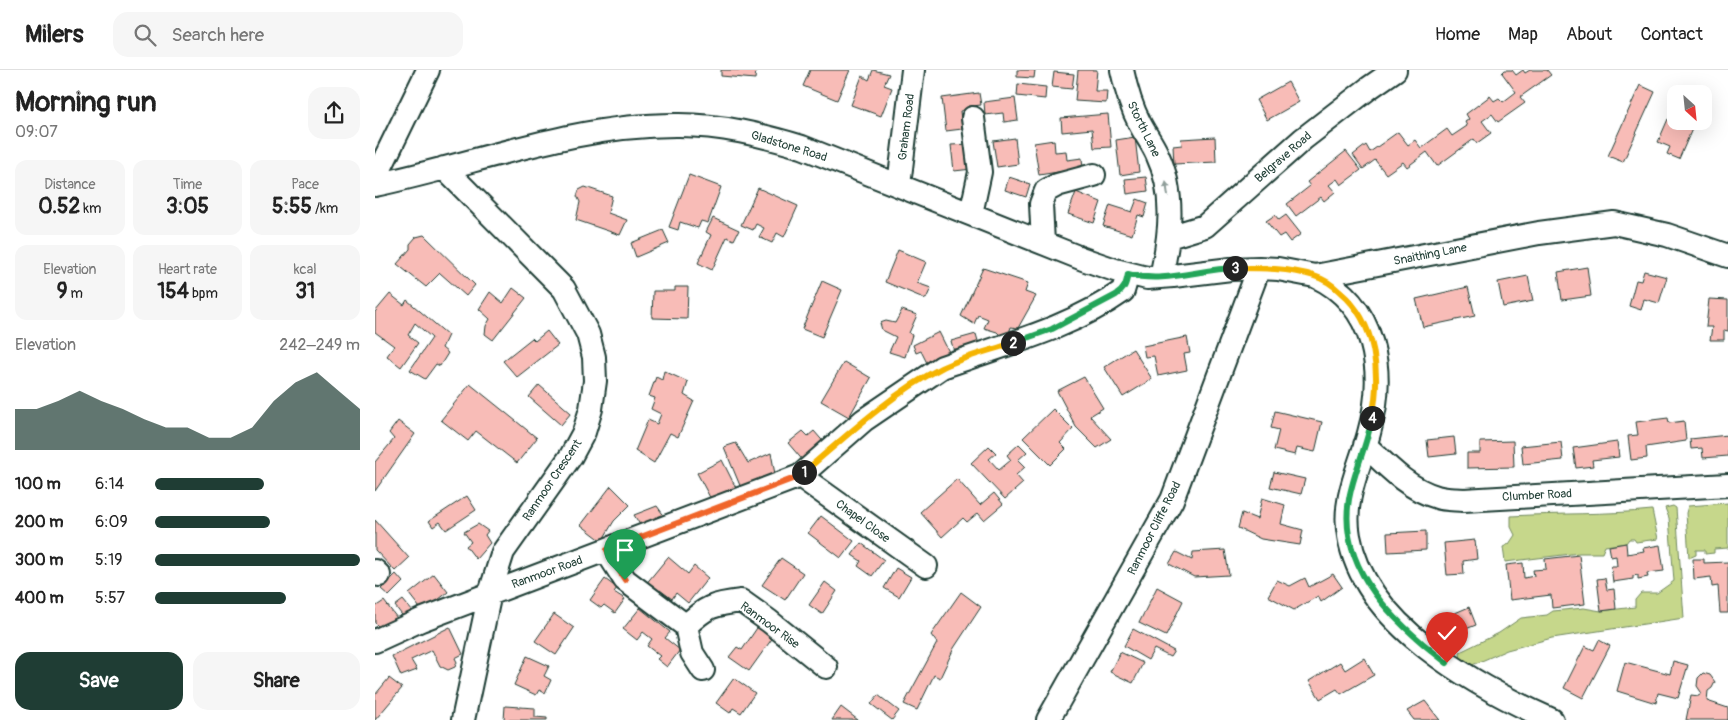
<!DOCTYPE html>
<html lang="en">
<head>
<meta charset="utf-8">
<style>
	:root { --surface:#fff; --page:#f6f6f6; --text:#222; --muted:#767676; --line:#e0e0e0; --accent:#1f3d34 }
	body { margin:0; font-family:Pangolin,sans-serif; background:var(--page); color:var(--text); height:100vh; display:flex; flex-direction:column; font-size:19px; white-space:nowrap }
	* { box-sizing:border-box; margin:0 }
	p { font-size:16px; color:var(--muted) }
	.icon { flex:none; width:28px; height:28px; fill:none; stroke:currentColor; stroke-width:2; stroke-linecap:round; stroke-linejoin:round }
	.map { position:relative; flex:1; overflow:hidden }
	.panel { display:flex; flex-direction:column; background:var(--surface); width:375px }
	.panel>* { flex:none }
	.needle { width:32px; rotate:153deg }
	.fabs { position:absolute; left:1292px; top:15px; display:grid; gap:10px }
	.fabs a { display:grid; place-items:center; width:45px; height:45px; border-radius:10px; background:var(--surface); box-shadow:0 5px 20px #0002; font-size:25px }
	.pin { position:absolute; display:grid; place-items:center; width:42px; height:42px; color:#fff; margin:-51px -21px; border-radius:50% 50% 50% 0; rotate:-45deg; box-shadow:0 0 5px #0007 }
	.pin .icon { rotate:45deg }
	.km { position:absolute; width:25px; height:25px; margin:-12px; border-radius:50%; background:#222; color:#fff; font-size:14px; line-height:25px; text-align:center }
	.round { display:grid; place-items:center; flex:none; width:52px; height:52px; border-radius:15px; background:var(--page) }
	.overview { display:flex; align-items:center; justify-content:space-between; height:85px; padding:0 15px }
	h1 { font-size:28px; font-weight:800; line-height:38px }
	.stats { display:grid; grid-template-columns:repeat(3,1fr); gap:8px; height:85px; padding:5px 15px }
	.stats div { display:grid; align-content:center; border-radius:12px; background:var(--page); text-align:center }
	.stats b { font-size:21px; font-weight:800 }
	.stats small { font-size:14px; font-weight:400 }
	.stats p { font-size:14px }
	.chart { height:140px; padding:10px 15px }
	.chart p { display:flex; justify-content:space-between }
	.chart svg { width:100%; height:90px; margin-top:5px; fill:var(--accent); opacity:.7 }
	.cta { display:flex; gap:10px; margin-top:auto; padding:10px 15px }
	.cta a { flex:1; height:58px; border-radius:15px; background:var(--accent); color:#fff; font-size:20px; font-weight:800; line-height:58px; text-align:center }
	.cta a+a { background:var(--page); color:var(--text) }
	ul { padding:0 15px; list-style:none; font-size:16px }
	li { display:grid; grid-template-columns:80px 60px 1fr; align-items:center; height:38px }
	li i { height:12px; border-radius:6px; background:var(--accent) }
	header { display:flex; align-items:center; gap:30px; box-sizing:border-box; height:70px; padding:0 25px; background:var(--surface); border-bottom:1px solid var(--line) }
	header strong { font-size:24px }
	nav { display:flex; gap:28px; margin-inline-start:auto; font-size:18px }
	.search { width:350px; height:45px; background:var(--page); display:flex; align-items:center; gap:12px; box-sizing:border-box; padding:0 18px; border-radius:15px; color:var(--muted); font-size:19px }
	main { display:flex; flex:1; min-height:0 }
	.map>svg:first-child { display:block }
</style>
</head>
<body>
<header>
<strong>Milers</strong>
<div class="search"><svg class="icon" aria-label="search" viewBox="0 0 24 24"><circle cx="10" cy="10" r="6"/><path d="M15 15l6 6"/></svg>Search here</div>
<nav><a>Home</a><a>Map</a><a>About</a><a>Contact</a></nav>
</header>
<main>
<section class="panel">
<div class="overview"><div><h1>Morning run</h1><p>09:07</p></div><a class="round"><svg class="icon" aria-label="share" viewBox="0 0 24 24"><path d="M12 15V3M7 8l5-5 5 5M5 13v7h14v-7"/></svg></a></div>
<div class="stats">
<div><p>Distance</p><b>0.52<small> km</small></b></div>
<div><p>Time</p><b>3:05</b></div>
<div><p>Pace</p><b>5:55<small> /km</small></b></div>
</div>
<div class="stats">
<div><p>Elevation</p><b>9<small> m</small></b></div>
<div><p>Heart rate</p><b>154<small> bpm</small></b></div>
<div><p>kcal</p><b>31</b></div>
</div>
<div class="chart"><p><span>Elevation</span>242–249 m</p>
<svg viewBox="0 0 160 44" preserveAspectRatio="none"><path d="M0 44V24L10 24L20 20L30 15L40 20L50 24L60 29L70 33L80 33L90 38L100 38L110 33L120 20L130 11L140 6L150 15L160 24V44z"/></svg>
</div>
<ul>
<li><b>100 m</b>6:14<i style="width:53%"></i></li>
<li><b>200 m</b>6:09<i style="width:56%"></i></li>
<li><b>300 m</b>5:19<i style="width:100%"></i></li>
<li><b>400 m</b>5:57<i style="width:64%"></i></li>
</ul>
<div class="cta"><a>Save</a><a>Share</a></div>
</section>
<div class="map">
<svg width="1353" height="650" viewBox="0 0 1353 650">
	<rect width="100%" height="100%" fill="#fff"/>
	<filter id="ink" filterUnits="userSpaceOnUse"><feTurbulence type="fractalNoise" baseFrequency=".02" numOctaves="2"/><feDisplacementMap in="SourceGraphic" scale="10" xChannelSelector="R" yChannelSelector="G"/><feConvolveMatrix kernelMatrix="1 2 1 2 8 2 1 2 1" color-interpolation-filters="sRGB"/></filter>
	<g filter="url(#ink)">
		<path fill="#c6d78b" stroke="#728a60" d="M1353,433V478L1339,479V483L1330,484V480H1321V485L1314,488L1311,443L1313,436Z
			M1298,436L1301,438L1309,548L1177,568L1132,580L1095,596L1086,592L1085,582L1124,563L1146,548L1172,545L1178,541L1209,538L1226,541L1260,537V530L1266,523H1282L1299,511L1294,448L1290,438Z
			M1277,440L1283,469L1261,472L1259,469H1254L1251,473L1230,476L1227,483H1204L1130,492L1128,477L1134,474L1140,465L1136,457V446C1184,443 1230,445 1277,440Z"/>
		<path fill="#f8bcb7" stroke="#1f3d34" d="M346,0H381L380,9L346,6Z
			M435,0H475L462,30L428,16Z
			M498,0L514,4L509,15L517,18L506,46L476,35L487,6L494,10Z
			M642,0H660L659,8L642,7Z
			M703,0H722L720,21H732L731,33L700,31Z
			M1130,0H1137L1141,5L1148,0L1150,3L1155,0H1172L1176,5L1145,27L1150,33L1123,52L1117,44L1107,51L1116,63L1102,73L1099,69L1062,96L1052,82L1032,97L1028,92L1011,104L1000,90L988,99L978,85L991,75L995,82L1023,62L1033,75L1040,70L1046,78L1072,59L1077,66L1092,56L1090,52L1094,49L1091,44L1115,26L1119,31L1124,28L1128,32L1141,22L1127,3Z
			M679,2L699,4L697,19L677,17Z
			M913,12L924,32L892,50L881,30Z
			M643,14L671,17L670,29L642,26Z
			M1265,15L1280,22L1248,92L1233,86Z
			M604,23L606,35L597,36V39L585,41L587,59L571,61L567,28Z
			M640,28L643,50L629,52L628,43L610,45L609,32Z
			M733,44L736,77L719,78L717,59L687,62L686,48Z
			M1293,49L1317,59L1304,89L1292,84L1295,77L1283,72Z
			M760,67L764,102L745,105L741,70Z
			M840,67L841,92L799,94L798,76L807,75L806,69Z
			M640,68L643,94L622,97L618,71Z
			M679,70L680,82L691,81L692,90L707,88L708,98L664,105L659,73Z
			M595,74L597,99L579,101L576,75Z
			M971,81L986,100L966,115L962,109L954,115L960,122L949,131L946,127L921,146L912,134L935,116L932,112Z
			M314,105L346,117L333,153L326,151L323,158L305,152L303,160L294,157Z
			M634,107L655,114L651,127L630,120Z
			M771,107L773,121L752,124L750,109Z
			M210,117L237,126L233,143L252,150L245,165L201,150L205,132L202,126L204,120Z
			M383,118L423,136L409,167L402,163L397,173L384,167L389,158L381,154L378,160L366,155Z
			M701,122L726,132L719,153L693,144Z
			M762,129L773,133L769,147L763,145L757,165L728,156L735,135L757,142Z
			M900,145L904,150L911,145L926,164L915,172L909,164L904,167L891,151Z
			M338,148L364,160L359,170L352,167L337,200L323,193L336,165L331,162Z
			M288,160L294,173L261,187L256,173Z
			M49,165L100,215L91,226L65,203L51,217L22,194L35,179V174L41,167Z
			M523,180L551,192L542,213L556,218L551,229L510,212Z
			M1212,197L1216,226L1187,230L1183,202Z
			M608,198L653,213L650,222L661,226L643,258L636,257L634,263L626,266L622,262L609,258L613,249L603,245L599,254L586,246Z
			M1269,201L1292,207L1284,233L1269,229L1266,240L1254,236L1261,210L1266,211Z
			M1153,206L1158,231L1128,237L1123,212Z
			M447,211L467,220L447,267L427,259Z
			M300,217H313L312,249L277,248L278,221H300Z
			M1093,217L1100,246L1048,257L1041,229Z
			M138,218L151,228L118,270L110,264L111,256L115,249L104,239L115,222L128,233Z
			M15,224L29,235L32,230L73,265L67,278L73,283L65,296L61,294L50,309L35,300L57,268L40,253L33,265L43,273L26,297L12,286L19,276L0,262V242Z
			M1334,229L1353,230V261L1349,260V270H1335L1337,257H1331Z
			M527,240L542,245L534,263L537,265L530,287L514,282L521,267L507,260L505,253L511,251L520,253Z
			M172,261L183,275L142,307L128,291L157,268L160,271Z
			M564,262L574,282L552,293L546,281L541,283L538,275Z
			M601,264L605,278L580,285L576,271Z
			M812,267L815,283L809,284L812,300L783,306L779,286L770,287L768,276Z
			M758,279L777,309L748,327L729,297Z
			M469,292L496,308L474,347L446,331Z
			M289,301L313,312L309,325L319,331L303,367L295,363L279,393L260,381L273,350L282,354L286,344L276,339L280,328L274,326L281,307L287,310Z
			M709,307L728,338L715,346L736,369L722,378L701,357L682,321Z
			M95,314L162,368L142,393L101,361L93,371L66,350Z
			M164,315L196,343L186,355L154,327Z
			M678,339L698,359L685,373L691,379L675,395L648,368Z
			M900,341L947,352L940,382L922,378L920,385L899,380L904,360L896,358Z
			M1293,348L1294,353L1309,351L1311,371L1271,377L1272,388L1256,390L1253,366L1263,365L1261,352Z
			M23,351L40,364L0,421V392L19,369L14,363Z
			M428,361L433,366L439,361L452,376L430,393L413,373Z
			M1353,365V386L1328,388L1327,378L1316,379L1315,369Z
			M1079,367L1081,384L1054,387L1052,370Z
			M1138,371L1139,397L1092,398V383H1105V372Z
			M1186,372L1188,390L1148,394L1146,376Z
			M1242,372L1244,387L1217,390L1218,396L1201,398L1198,378Z
			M361,373L373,393L396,383L400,404L366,418L349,377Z
			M644,374L652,382L643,390L650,397L641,405L648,413L630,429L596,393L614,376L621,383L614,389L624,400L636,390L632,385Z
			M347,390L363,422L339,435L322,403Z
			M899,402L930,409L926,424L895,417Z
			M582,409L605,435L619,423L628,434L609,450L603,443L592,452L588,448L567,467L545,442Z
			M236,416L255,435L239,451L227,471L206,455Z
			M92,426L101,440L71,460L65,452L58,457L54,451Z
			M887,428L910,435L906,454L928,460L925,475L886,469L863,458L867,443L882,449Z
			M282,436L290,447L267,458L259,445Z
			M446,446L479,471L466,488L433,463Z
			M0,450L34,488L20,501L0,480Z
			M103,454L113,461L110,465L115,473L101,489L91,476L96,472L89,462Z
			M1051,461V480L1013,482L1012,463Z
			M1100,470L1102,489L1088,491L1089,504L1072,505L1069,473Z
			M486,473L509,490L497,506L483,496L486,491L477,485Z
			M1251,473L1252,484L1269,481L1268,478L1285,475L1289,501L1272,503L1273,507L1263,509V505L1258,506V509L1238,512L1236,496H1242L1241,486L1236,487L1234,476Z
			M850,480L854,505L819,507L794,494L801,482L817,490L818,482Z
			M1204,485L1210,534L1177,538L1176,525L1135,530L1131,495L1148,493L1149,508L1159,506L1158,500L1171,499L1170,489Z
			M293,487L313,504L319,496L333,508L313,533L301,523L297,529L285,520L281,524L270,515Z
			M406,488L428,503L410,530L387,515Z
			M1318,489H1329V493L1353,492V543H1345L1343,516L1337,517L1336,507L1319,509Z
			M521,498L536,507L524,527L509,518Z
			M21,504L28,512L14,526L6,519Z
			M59,504L73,522L48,542L34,524Z
			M958,504L967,517L946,532L943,526L919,540L893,526L902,510L915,516L930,508L934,517Z
			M1230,508L1232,520L1239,519L1241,539L1226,541L1222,509Z
			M230,509L242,518L239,522L250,529L240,543L229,535L226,538L215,530Z
			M450,512L462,521L447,544L434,535Z
			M782,517L808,531L791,566L764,553Z
			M586,522L606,537L579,578L565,608L559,605L542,640L529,634L562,573L556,565Z
			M28,530L38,542L30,549L20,536Z
			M9,531L22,548L6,559L0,553V537Z
			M1094,537L1101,555L1073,566L1066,549Z
			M265,538L295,562L290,568L305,580L292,597L282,589L285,586L272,576L277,569L268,562L262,570L248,559Z
			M179,544L199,558L181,585L160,571Z
			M384,555L399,566L374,601L354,587L362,577L367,580Z
			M75,557L88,584L80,588L82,592L80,597L73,600L65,596L57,580L36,590L42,600L26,606L17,586Z
			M758,559L799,581L795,587L779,579L773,590L749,576Z
			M1224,570L1235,576L1208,628L1189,618L1210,576L1219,580Z
			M745,582L768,593L758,613L735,602Z
			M152,586L174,596L169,606L176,610L170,623L164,620L161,625L139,615Z
			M989,588L999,605L966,624L962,619L945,629L934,611L965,592L970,600Z
			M1298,591L1313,595L1303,628L1283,623L1281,633L1242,621L1250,592L1295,604Z
			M1328,603L1335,605L1340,612L1337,618L1333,621L1332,631L1353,638V650H1311L1316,625L1324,626L1326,622L1322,616L1323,608Z
			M14,608L27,618L0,650V625Z
			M359,608L380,623L366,643L358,638L355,643L341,633Z
			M503,625L524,641L517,650L496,634Z
			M1050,631L1064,649L1065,650H1039L1032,641Z
			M130,636L160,638V647L172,648V650H129Z
			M466,637L483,650H457Z"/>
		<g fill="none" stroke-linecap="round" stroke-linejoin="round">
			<defs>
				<path id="minor" d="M747,0C751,19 756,37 765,54C770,64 777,73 782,84C801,124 795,166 786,207
					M69,98L189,219L213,264L219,287L220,311L216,339L209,362L196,386L128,482L115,523L88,650
					M0,109L53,0
					M0,115C101,94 199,54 304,55C346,55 387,65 427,77L708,189L740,200L772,208L798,206L856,199L884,198L903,199L940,206L1164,163L1239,153L1292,165L1353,186
					M524,115L538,0
					M596,144L605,102L598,48
					M794,167L830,156L928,69L994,18L1020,0
					M668,173L666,134L671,121L682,115L719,105
					M940,206C1002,235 1011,303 994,363C985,397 967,429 974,466C989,555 1102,617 1177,650
					M990,375C1011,395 1033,419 1062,427C1070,430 1080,429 1089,430L1353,415
					M425,406L551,496
					M231,480L250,510L311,556L317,583L328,600
					M0,501L4,505
					M311,556C330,537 339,534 366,531L394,551L451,597
					M0,571L46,550L425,406L489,350L567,297C628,275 694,259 748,221L753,204
					M673,650L797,430L884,198"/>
			</defs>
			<use href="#minor" stroke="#1f3d34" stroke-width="26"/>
			<use href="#minor" stroke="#fff" stroke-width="22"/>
		</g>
		<defs><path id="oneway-solid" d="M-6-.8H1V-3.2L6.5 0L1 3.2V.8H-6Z" transform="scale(1.25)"/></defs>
		<use fill="#8f9e9a" href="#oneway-solid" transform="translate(792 119) rotate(-98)"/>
	</g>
	<g fill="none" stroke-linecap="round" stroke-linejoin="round" filter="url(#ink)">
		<defs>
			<path id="split-1" d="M250,510L232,480L425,406L429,402"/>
			<path id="split-2" d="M429,402C471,366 516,324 566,298C588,287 614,281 638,273"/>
			<path id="split-3" d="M638,273L677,259L741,225C750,219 751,214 753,204C788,214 824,199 860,198"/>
			<path id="split-4" d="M860,198C886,198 914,198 939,206C949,209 958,215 965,222C1002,253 1006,304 997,348"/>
			<path id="split-5" d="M997,348C992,376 979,401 974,429C962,500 1021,554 1072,593"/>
		</defs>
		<use href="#split-1" stroke="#fff" stroke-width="10"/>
		<use href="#split-2" stroke="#fff" stroke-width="10"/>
		<use href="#split-3" stroke="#fff" stroke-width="10"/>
		<use href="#split-4" stroke="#fff" stroke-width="10"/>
		<use href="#split-5" stroke="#fff" stroke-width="10"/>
		<use href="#split-1" stroke="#f0652b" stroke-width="6"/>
		<use href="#split-2" stroke="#f5b400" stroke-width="6"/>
		<use href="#split-3" stroke="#22a559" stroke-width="6"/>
		<use href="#split-4" stroke="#f5b400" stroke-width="6"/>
		<use href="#split-5" stroke="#22a559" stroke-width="6"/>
	</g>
	<g text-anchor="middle" stroke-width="4" stroke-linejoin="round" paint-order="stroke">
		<g font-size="12" fill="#1f3d34" stroke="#fff">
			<text transform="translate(531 57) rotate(-83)" y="4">Graham Road</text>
			<text transform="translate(769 59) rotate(64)" y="4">Storth Lane</text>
			<text transform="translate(414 76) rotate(17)" y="4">Gladstone Road</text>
			<text transform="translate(908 87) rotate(-41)" y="4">Belgrave Road</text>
			<text transform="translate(1055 184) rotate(-11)" y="4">Snaithing Lane</text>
			<text transform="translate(177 410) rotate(-56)" y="4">Ranmoor Crescent</text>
			<text transform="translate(1162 425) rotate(-3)" y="4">Clumber Road</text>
			<text transform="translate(488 451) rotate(36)" y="4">Chapel Close</text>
			<text transform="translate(779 458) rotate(-63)" y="4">Ranmoor Cliffe Road</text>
			<text transform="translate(172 502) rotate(-20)" y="4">Ranmoor Road</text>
			<text transform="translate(395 555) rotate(36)" y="4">Ranmoor Rise</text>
		</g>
	</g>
</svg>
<div class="fabs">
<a><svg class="needle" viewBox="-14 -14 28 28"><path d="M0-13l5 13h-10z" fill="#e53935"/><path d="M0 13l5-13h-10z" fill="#767676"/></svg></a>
</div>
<div class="pin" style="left:250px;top:510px;background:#1e9e55"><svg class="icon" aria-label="arrive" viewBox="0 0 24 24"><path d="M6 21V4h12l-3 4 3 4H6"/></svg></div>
<div class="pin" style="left:1072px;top:593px;background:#d93025"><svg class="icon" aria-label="check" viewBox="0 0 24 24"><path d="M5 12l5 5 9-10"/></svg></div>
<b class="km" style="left:429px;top:402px">1</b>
<b class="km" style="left:638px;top:273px">2</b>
<b class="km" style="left:860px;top:198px">3</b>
<b class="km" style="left:997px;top:348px">4</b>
</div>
</main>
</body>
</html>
